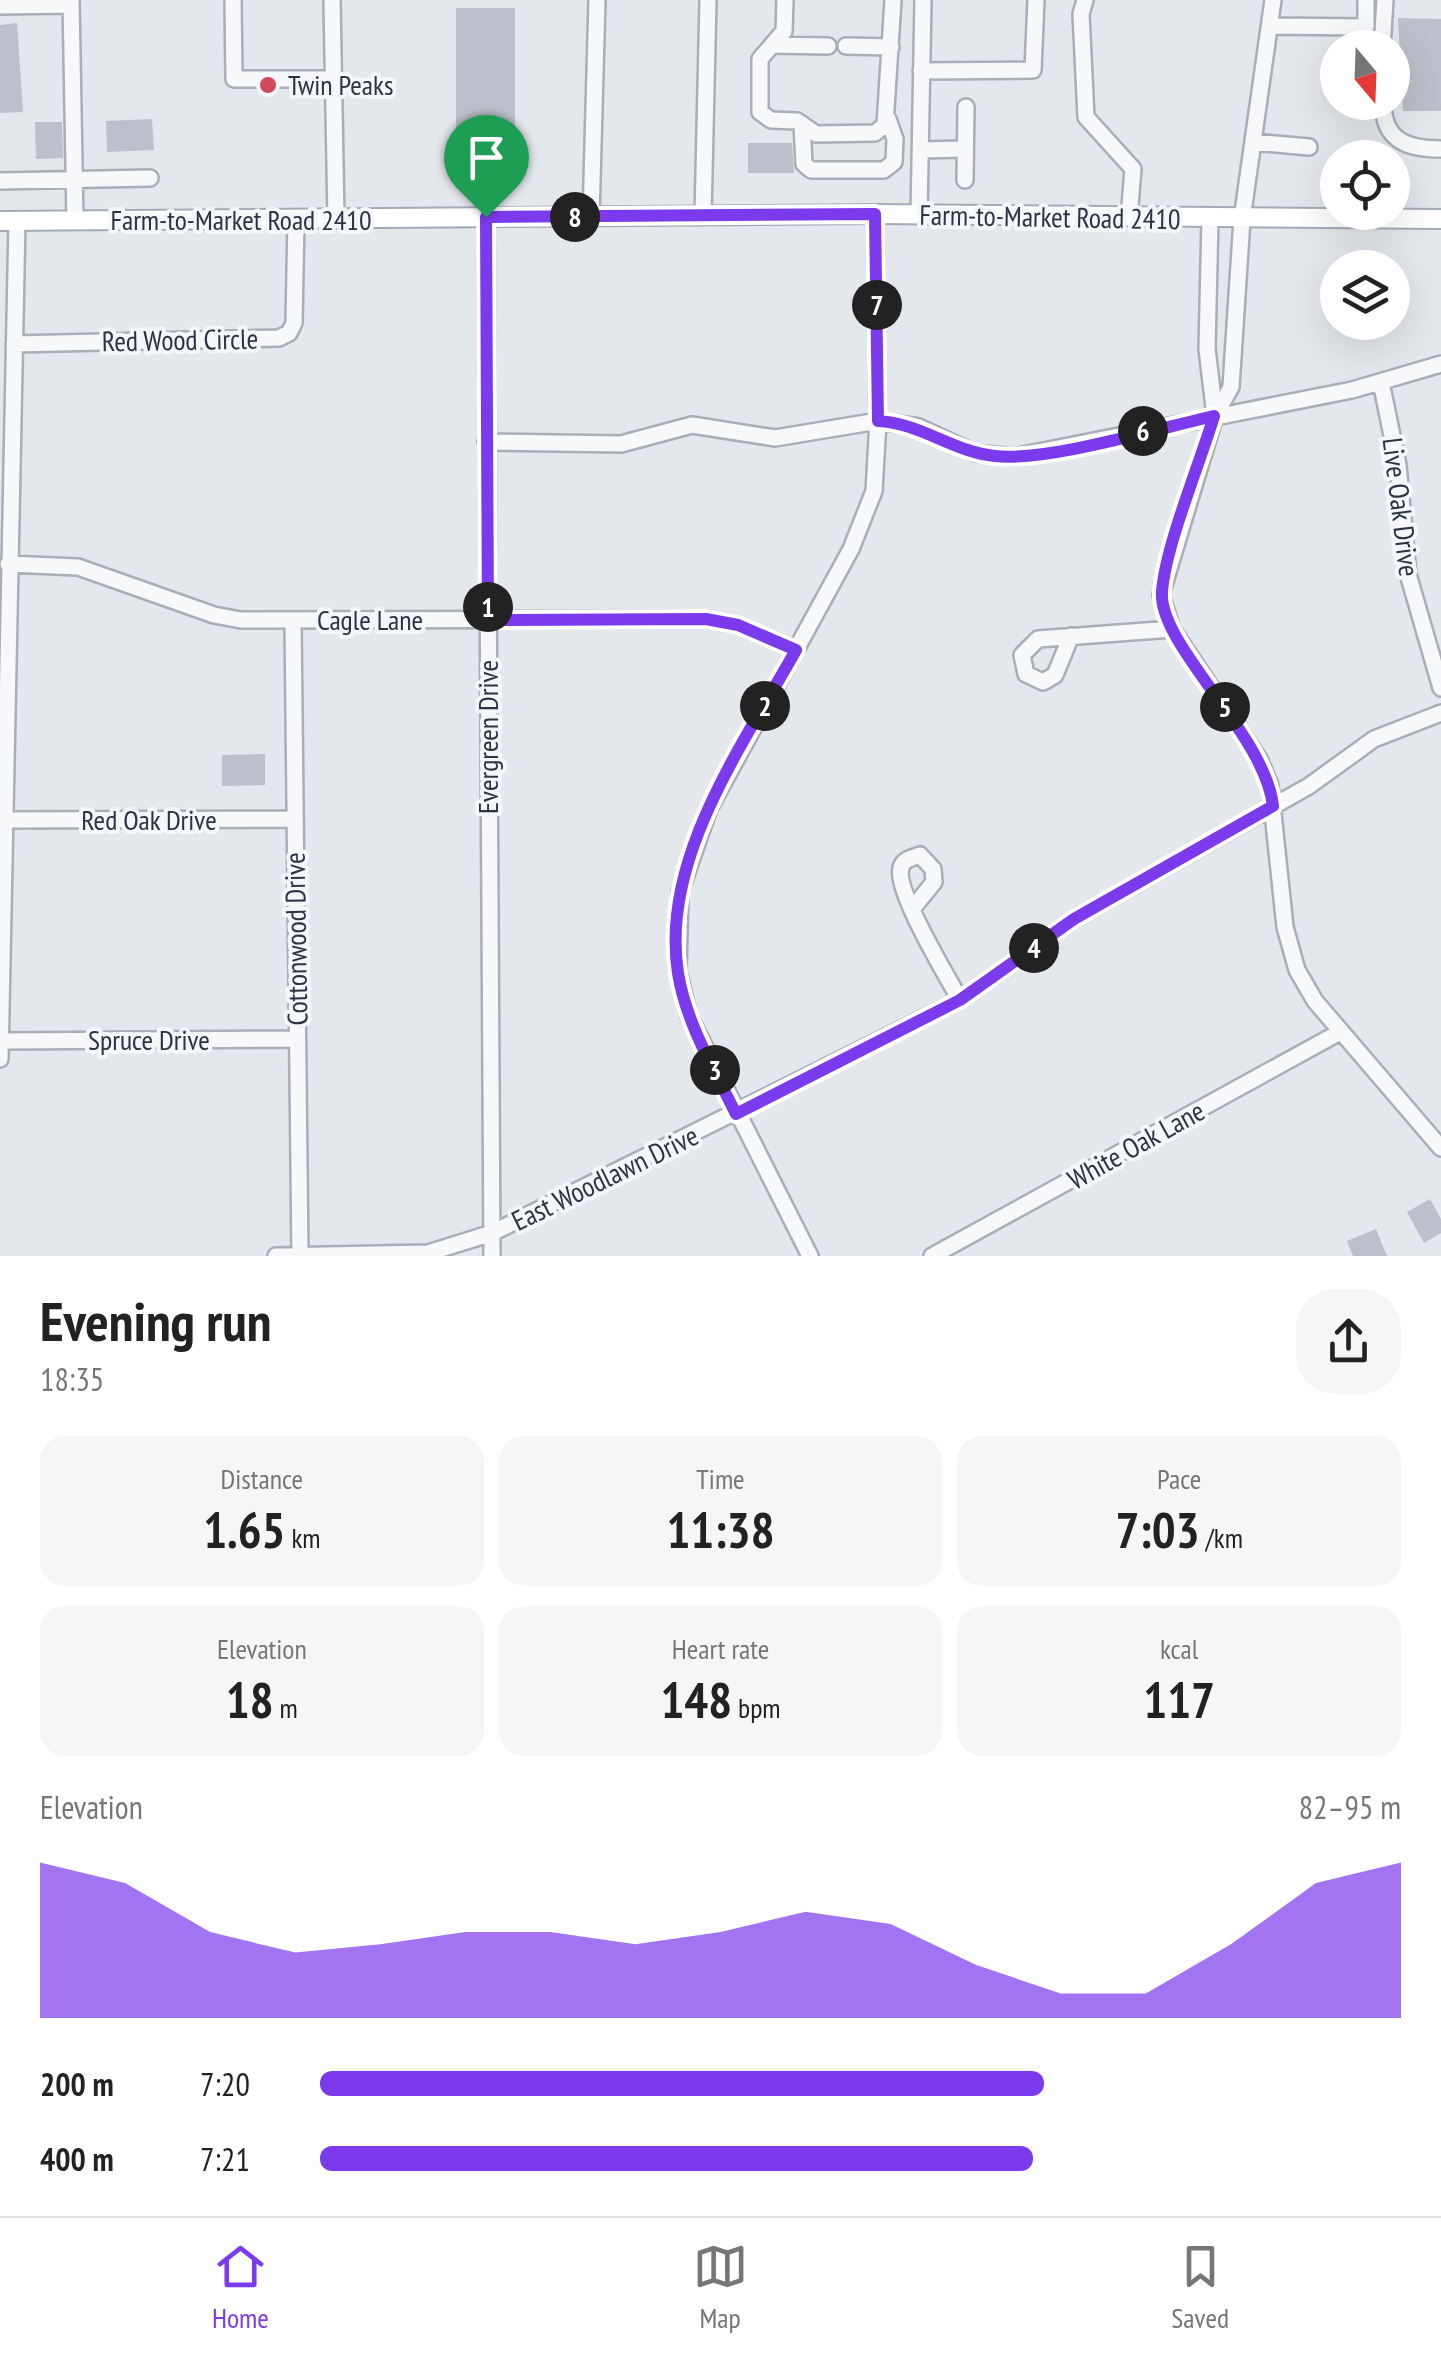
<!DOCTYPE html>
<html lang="en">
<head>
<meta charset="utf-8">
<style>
	:root { --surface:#fff; --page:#f6f6f6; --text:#222; --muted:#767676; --line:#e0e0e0; --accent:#7c3aed }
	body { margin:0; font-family:"PT Sans Narrow",sans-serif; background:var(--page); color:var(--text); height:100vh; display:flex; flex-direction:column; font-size:38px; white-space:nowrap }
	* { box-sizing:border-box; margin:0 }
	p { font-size:32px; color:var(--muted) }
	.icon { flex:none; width:55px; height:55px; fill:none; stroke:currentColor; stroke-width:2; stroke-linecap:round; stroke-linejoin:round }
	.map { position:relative; height:1256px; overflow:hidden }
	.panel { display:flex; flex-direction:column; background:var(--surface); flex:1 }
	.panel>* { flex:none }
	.needle { width:65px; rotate:161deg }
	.fabs { position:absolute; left:1320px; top:30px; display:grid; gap:20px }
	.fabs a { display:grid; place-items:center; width:90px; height:90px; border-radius:50%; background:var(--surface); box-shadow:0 10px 40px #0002; font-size:50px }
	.pin { position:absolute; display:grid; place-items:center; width:85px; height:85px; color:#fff; margin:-102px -42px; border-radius:50% 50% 50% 0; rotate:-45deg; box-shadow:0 0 10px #0007 }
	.pin .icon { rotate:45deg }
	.km { position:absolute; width:50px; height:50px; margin:-25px; border-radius:50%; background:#222; color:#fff; font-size:28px; line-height:50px; text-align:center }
	.round { display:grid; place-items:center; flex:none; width:105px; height:105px; border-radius:40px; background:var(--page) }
	.headline { display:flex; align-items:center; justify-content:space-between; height:170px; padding:0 40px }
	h1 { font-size:55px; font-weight:800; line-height:75px }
	.metrics { display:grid; grid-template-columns:repeat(3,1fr); gap:15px; height:170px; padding:10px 40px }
	.metrics div { display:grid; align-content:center; border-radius:25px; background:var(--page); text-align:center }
	.metrics b { font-size:50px; font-weight:800 }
	.metrics small { font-size:28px; font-weight:400 }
	.metrics p { font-size:28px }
	.chart { height:280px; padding:20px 40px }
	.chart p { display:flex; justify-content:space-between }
	.chart svg { width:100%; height:180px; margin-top:10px; fill:var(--accent); opacity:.7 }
	ul { padding:0 40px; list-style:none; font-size:32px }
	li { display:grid; grid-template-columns:160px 120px 1fr; align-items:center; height:75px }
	li i { height:25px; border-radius:12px; background:var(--accent) }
	.dock { display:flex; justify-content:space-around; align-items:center; height:140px; border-top:2px solid var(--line); background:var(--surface); font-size:28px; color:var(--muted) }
	.dock a { display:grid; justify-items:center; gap:5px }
	.dock .on { color:var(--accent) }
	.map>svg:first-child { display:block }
</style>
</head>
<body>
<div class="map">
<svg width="1441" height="1256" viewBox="0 0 1441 1256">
	<rect width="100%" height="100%" fill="#e4e7ec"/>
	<path fill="#bbc0ca" d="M456,8H515V129H456Z
		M1398,18L1441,19V111H1403Z
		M17,23L23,112L0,113V25Z
		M152,119L154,150L107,152L106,121Z
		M35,122H62L63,158L36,159Z
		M748,143H792L794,173H748Z
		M265,754V785L222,786V755Z
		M1430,1199L1441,1219V1233L1424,1243L1407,1212Z
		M1376,1229L1387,1256H1353L1347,1241Z"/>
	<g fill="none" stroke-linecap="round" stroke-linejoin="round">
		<defs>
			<path id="minor" d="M71,0L75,221
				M233,0L234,79H334
				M332,0L336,219
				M785,0L784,31L760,59V112L771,120L797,121L816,134L875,133L885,125L893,0
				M1085,0L1081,14L1086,117L1133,169L1129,218
				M1273,0L1242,219L1231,387L1215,416L1161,595L1172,629L1259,759L1270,785L1285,927L1297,970L1315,1001L1441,1148
				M0,6L71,5
				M1271,26L1366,27V0
				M772,45L828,46
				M846,46L891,47
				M1382,48L1385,0
				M921,71L1033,70L1036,0
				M1383,102C1383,140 1406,149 1441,149
				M802,124L804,164L811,170H884L894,162L895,139L888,119
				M1254,142L1309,147
				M920,150L965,149
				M965,180L966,107
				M0,181L150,178
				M919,215L923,0
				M703,216L708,0
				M486,217L492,1256
				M591,217L597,0
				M1210,219L1207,349L1215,416
				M14,344L279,338L289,333L294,323L296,220
				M1381,382L1398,465L1408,574L1441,688
				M486,442L621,444L692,425L775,438L878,421L919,427L975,453L1013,457L1352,390L1441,364
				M8,564L78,567L214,615L241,620L706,619L738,625L796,650
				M293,621L300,1256
				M1071,636L1055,675L1043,682L1026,674L1022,655L1038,639L1172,629
				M4,820L294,819
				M913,908L934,882L933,869L920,855C912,858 903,859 901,868C894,889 948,978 960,1000
				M0,1041L297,1039
				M0,1059L17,221
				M276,1256L428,1253L492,1233L960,1000L1074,919L1309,786L1374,739L1441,713
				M810,1256L689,1016L678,971L680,892L709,809L851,549L874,491L878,421L875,214
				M932,1256L1340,1032"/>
			<path id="major" d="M0,221L875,214L1441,219"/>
		</defs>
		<use href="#minor" stroke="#a9aeb7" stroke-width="20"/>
		<use href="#major" stroke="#a3abb8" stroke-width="22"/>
		<use href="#minor" stroke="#f7f8fa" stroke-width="15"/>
		<use href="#major" stroke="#fff" stroke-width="18"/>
	</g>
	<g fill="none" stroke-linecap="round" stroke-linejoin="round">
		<defs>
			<path id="route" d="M875,214L878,421C921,423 953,452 995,456C1046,462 1160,428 1214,416C1200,463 1165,547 1162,592C1158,645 1265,734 1273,806L1074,919L960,1000L736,1114C714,1069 686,1023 678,973C660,859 743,745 796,650L738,625L706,619L488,620L486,217Z"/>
		</defs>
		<use href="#route" stroke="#fff" stroke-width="20"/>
		<use href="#route" stroke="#7c3aed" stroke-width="12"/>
	</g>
	<circle fill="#d1495b" stroke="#f4f6f9" stroke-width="4" cx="268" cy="85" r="10"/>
	<g text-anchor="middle" stroke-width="8" stroke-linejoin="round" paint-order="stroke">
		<g font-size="28" fill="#2b3445" stroke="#f4f6f9" text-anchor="start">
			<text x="288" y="95">Twin Peaks</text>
		</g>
		<g font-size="28" fill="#2b3445" stroke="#f4f6f9">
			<text transform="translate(1050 217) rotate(1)" y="10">Farm-to-Market Road 2410</text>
			<text x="241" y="230">Farm-to-Market Road 2410</text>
			<text transform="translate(180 340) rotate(-1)" y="10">Red Wood Circle</text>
			<text transform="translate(1401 507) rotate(83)" y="10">Live Oak Drive</text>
			<text x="370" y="630">Cagle Lane</text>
			<text transform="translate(488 737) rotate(-90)" y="10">Evergreen Drive</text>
			<text x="149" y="830">Red Oak Drive</text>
			<text transform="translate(296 939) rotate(-91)" y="10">Cottonwood Drive</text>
			<text x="149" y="1050">Spruce Drive</text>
			<text transform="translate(1136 1145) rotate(-29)" y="10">White Oak Lane</text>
			<text transform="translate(605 1178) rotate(-26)" y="10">East Woodlawn Drive</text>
		</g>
	</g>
</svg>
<div class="fabs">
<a><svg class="needle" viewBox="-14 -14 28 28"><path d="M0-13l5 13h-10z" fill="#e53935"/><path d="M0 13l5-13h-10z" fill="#767676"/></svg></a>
<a><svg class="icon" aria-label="locate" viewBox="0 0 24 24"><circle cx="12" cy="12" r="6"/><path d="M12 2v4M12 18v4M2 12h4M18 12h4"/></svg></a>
<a><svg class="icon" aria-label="layers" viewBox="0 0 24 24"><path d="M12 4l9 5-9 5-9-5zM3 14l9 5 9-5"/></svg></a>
</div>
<div class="pin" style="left:486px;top:217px;background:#1e9e55"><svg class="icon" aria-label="arrive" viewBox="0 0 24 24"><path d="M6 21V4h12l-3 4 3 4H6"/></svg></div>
<b class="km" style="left:488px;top:607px">1</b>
<b class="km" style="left:765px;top:706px">2</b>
<b class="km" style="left:715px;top:1070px">3</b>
<b class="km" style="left:1034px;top:948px">4</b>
<b class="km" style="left:1225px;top:707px">5</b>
<b class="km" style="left:1143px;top:431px">6</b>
<b class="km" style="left:877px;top:305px">7</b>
<b class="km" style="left:575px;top:217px">8</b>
</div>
<section class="panel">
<div class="headline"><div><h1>Evening run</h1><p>18:35</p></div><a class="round"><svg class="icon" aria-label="share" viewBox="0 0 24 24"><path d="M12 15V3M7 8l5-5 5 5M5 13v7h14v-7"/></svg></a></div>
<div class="metrics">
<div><p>Distance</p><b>1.65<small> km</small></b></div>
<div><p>Time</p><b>11:38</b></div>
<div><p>Pace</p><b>7:03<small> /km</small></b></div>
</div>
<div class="metrics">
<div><p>Elevation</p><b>18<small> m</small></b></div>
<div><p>Heart rate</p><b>148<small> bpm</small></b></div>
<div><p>kcal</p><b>117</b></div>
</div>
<div class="chart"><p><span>Elevation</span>82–95 m</p>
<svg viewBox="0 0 160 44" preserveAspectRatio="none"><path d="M0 44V6L10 11L20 23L30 28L40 26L50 23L60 23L70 26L80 23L90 18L100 21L110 31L120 38L130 38L140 26L150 11L160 6V44z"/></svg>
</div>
<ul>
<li><b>200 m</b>7:20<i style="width:67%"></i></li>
<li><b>400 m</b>7:21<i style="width:66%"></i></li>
</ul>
</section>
<nav class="dock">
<a class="on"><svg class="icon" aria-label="home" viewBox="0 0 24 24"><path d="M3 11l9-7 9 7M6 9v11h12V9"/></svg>Home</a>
<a><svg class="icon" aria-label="map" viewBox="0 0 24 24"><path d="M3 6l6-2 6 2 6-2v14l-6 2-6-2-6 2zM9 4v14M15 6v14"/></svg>Map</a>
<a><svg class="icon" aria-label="saved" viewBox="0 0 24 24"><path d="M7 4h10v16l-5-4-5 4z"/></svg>Saved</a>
</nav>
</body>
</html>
